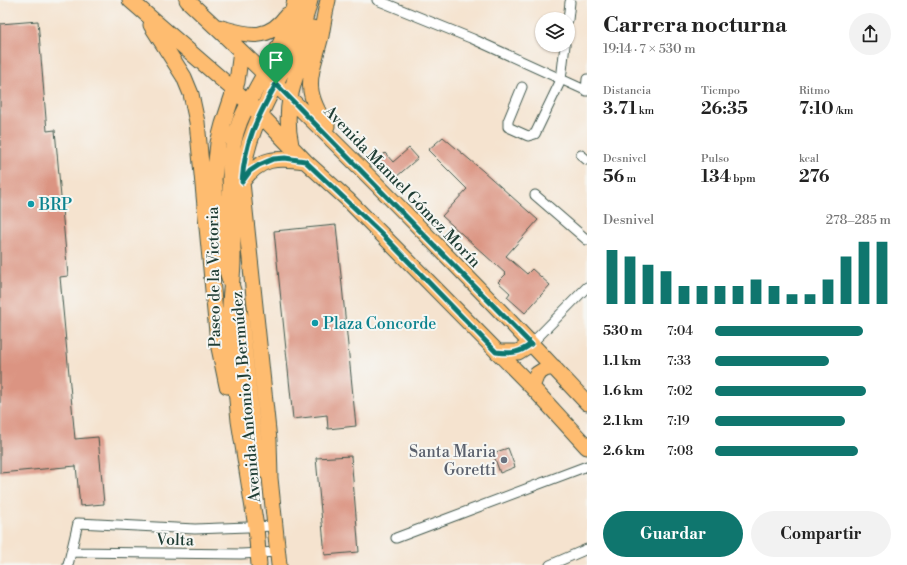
<!DOCTYPE html>
<html lang="es">
<head>
<meta charset="utf-8">
<style>
	:root { --surface:#fff; --page:#f2f2f2; --text:#222; --muted:#767676; --accent:#0f766e }
	body { margin:0; font-family:"Libre Bodoni",serif; background:var(--page); color:var(--text); height:100vh; display:flex; flex-direction:column; font-size:15px; white-space:nowrap }
	* { box-sizing:border-box; margin:0 }
	p { font-size:13px; color:var(--muted) }
	.icon { flex:none; width:22px; height:22px; fill:none; stroke:currentColor; stroke-width:2; stroke-linecap:round; stroke-linejoin:round }
	.map { position:relative; flex:1; overflow:hidden }
	.panel { display:flex; flex-direction:column; background:var(--surface); width:320px }
	.panel>* { flex:none }
	.buttons { position:absolute; left:535px; top:12px; display:grid; gap:8px }
	.buttons a { display:grid; place-items:center; width:40px; height:40px; border-radius:50%; background:var(--surface); box-shadow:0 1px 3px #0004; font-size:20px }
	.pin { position:absolute; display:grid; place-items:center; width:34px; height:34px; color:#fff; margin:-41px -17px; border-radius:50% 50% 50% 0; rotate:-45deg; box-shadow:0 0 4px #0007 }
	.pin .icon { rotate:45deg }
	.round { display:grid; place-items:center; flex:none; width:42px; height:42px; border-radius:21px; background:var(--page) }
	.summary { display:flex; align-items:center; justify-content:space-between; height:68px; padding:0 16px }
	h1 { font-size:22px; font-weight:700; line-height:30px }
	.stats { display:grid; grid-template-columns:repeat(3,1fr); gap:6px; height:68px; padding:4px 16px }
	.stats div { display:grid; align-content:center }
	.stats b { font-size:17px; font-weight:700 }
	.stats small { font-size:11px; font-weight:400 }
	.stats p { font-size:11px }
	.chart { height:112px; padding:8px 16px }
	.chart p { display:flex; justify-content:space-between }
	.chart svg { width:100%; height:72px; margin-top:4px; stroke:var(--accent); stroke-width:6 }
	.primary-button { display:flex; gap:8px; margin-top:auto; padding:8px 16px }
	.primary-button a { flex:1; height:46px; border-radius:24px; background:var(--accent); color:#fff; font-size:16px; font-weight:700; line-height:46px; text-align:center }
	.primary-button a+a { background:var(--page); color:var(--text) }
	ul { padding:0 16px; list-style:none; font-size:13px }
	li { display:grid; grid-template-columns:64px 48px 1fr; align-items:center; height:30px }
	li i { height:10px; border-radius:5px; background:var(--accent) }
	main { display:flex; flex:1; min-height:0 }
	.map>svg:first-child { display:block }
</style>
</head>
<body>
<main>
<div class="map">
<svg width="587" height="565" viewBox="0 0 587 565">
	<rect width="100%" height="100%" fill="#f6f6f2"/>
	<filter id="ink" filterUnits="userSpaceOnUse"><feTurbulence type="fractalNoise" baseFrequency=".025" numOctaves="2"/><feDisplacementMap in="SourceGraphic" scale="8" xChannelSelector="R" yChannelSelector="G"/><feConvolveMatrix kernelMatrix="1 2 1 2 8 2 1 2 1" color-interpolation-filters="sRGB"/></filter>
	<filter id="wash" filterUnits="userSpaceOnUse"><feTurbulence type="fractalNoise" baseFrequency=".012" numOctaves="4" result="noise"/><feDisplacementMap in="SourceGraphic" scale="16" xChannelSelector="R" yChannelSelector="G"/><feGaussianBlur stdDeviation="0.9" result="paint"/><feColorMatrix in="noise" values="0 0 0 0 0 0 0 0 0 0 0 0 0 0 0 0 0 1.4 0 .05"/><feComposite in="paint" operator="in"/></filter>
	<g filter="url(#wash)">
		<rect width="100%" height="100%" fill="#f5e3cf"/>
		<g id="blocks">
			<path fill="#db9482" d="M38,21L47,131L55,130L68,276L60,277L75,439L98,437L104,504L80,506L76,466L0,473V24Z
				M443,137L483,171L538,220L506,256L527,274L532,269L550,285L525,313L507,297L510,293L498,282L506,274L442,216L467,189L428,150Z
				M409,148L418,158L395,178L379,159L385,153L393,162Z
				M336,225L356,426L328,429L327,415L293,419L274,231Z
				M508,448L515,467L500,473L493,453Z
				M351,456L359,552L325,555L316,458Z"/>
		</g>
	</g>
	<g filter="url(#ink)">
		<use href="#blocks" fill-opacity="0" stroke="#3f564b" stroke-width="1"/>
		<g fill="none" stroke-linecap="round" stroke-linejoin="round">
			<defs>
				<path id="minor" d="M377,0L473,39L587,91
					M568,20L570,2
					M522,87L508,121V127L528,136L535,134L561,80L565,45
					M586,91L587,79
					M581,155L587,160
					M535,195L587,240
					M531,344L587,287
					M396,538L587,466
					M71,552L241,554L278,552
					M68,565L78,523L195,529L275,526
					M550,565L587,549"/>
				<path id="primary" d="M130,0L249,103L305,161L347,199L532,387L587,447
					M187,0C325,129 458,265 587,403
					M151,25L184,77L191,94L197,122L218,343L227,386
					M218,27C247,35 267,43 287,15
					M241,51L237,82L223,124L218,143L214,179L216,202L224,261L241,317L254,441L257,452L268,474
					M327,126C301,88 311,76 321,36C323,24 325,12 328,0
					M291,145C281,100 299,69 313,28
					M242,182C260,157 277,157 305,161
					M497,352H518L531,344
					M532,387L537,374L545,369L554,367
					M259,565L256,527L239,421L230,326C228,301 234,276 233,251C233,206 223,164 240,121C257,81 287,44 295,0
					M279,565L270,478L269,440L242,182C246,114 296,66 310,0"/>
			</defs>
			<use href="#minor" stroke="#3f564b" stroke-width="11"/>
			<use href="#primary" stroke="#3f564b" stroke-width="17"/>
			<use href="#minor" stroke="#fff" stroke-width="9"/>
			<use href="#primary" stroke="#febc70" stroke-width="15"/>
		</g>
	</g>
	<g fill="none" stroke-linecap="round" stroke-linejoin="round" filter="url(#ink)">
		<defs>
			<path id="route" d="M276,84L531,344C520,353 511,354 496,352L382,234L305,161L285,158L273,159L259,165L250,171L242,182C245,140 257,119 276,84Z"/>
		</defs>
		<use href="#route" stroke="#fff" stroke-width="8"/>
		<use href="#route" stroke="#0f766e" stroke-width="5"/>
	</g>
	<g fill="#0f9aa8" stroke="#f6f6f2" stroke-width="1.5">
		<circle cx="31" cy="204" r="4"/>
		<circle cx="315" cy="323" r="4"/>
	</g>
	<circle fill="#6b7280" stroke="#f6f6f2" stroke-width="1.5" cx="504" cy="460" r="4"/>
	<g text-anchor="middle" stroke-width="4" stroke-linejoin="round" paint-order="stroke">
		<g font-size="16" fill="#1f3d34" stroke="#f6f6f2">
			<text transform="translate(403 186) rotate(46)" y="6">Avenida Manuel Gómez Morín</text>
			<text transform="translate(213 277) rotate(-91)" y="6">Paseo de la Victoria</text>
			<text transform="translate(245 397) rotate(-95)" y="6">Avenida Antonio J. Bermúdez</text>
			<text transform="translate(175 539) rotate(1)" y="6">Volta</text>
		</g>
		<g font-size="16" fill="#0d838f" stroke="#f6f6f2" text-anchor="start">
			<text x="39" y="210">BRP</text>
			<text x="323" y="329">Plaza Concorde</text>
		</g>
		<g font-size="16" fill="#5b616d" stroke="#f6f6f2" text-anchor="end">
			<text x="496" y="457">Santa Maria<tspan x="496" dy="18">Goretti</tspan></text>
		</g>
	</g>
</svg>
<div class="buttons">
<a><svg class="icon" aria-label="layers" viewBox="0 0 24 24"><path d="M12 4l9 5-9 5-9-5zM3 14l9 5 9-5"/></svg></a>
</div>
<div class="pin" style="left:276px;top:84px;background:#1e9e55"><svg class="icon" aria-label="arrive" viewBox="0 0 24 24"><path d="M6 21V4h12l-3 4 3 4H6"/></svg></div>
</div>
<section class="panel">
<div class="summary"><div><h1>Carrera nocturna</h1><p>19:14 · 7 × 530 m</p></div><a class="round"><svg class="icon" aria-label="share" viewBox="0 0 24 24"><path d="M12 15V3M7 8l5-5 5 5M5 13v7h14v-7"/></svg></a></div>
<div class="stats">
<div><p>Distancia</p><b>3.71<small> km</small></b></div>
<div><p>Tiempo</p><b>26:35</b></div>
<div><p>Ritmo</p><b>7:10<small> /km</small></b></div>
</div>
<div class="stats">
<div><p>Desnivel</p><b>56<small> m</small></b></div>
<div><p>Pulso</p><b>134<small> bpm</small></b></div>
<div><p>kcal</p><b>276</b></div>
</div>
<div class="chart"><p><span>Desnivel</span>278–285 m</p>
<svg viewBox="0 0 160 44" preserveAspectRatio="none"><path d="M5 44V11M15 44V15M25 44V20M35 44V24M45 44V33M55 44V33M65 44V33M75 44V33M85 44V29M95 44V33M105 44V38M115 44V38M125 44V29M135 44V15M145 44V6M155 44V6"/></svg>
</div>
<ul>
<li><b>530 m</b>7:04<i style="width:84%"></i></li>
<li><b>1.1 km</b>7:33<i style="width:65%"></i></li>
<li><b>1.6 km</b>7:02<i style="width:86%"></i></li>
<li><b>2.1 km</b>7:19<i style="width:74%"></i></li>
<li><b>2.6 km</b>7:08<i style="width:81%"></i></li>
</ul>
<div class="primary-button"><a>Guardar</a><a>Compartir</a></div>
</section>
</main>
</body>
</html>
